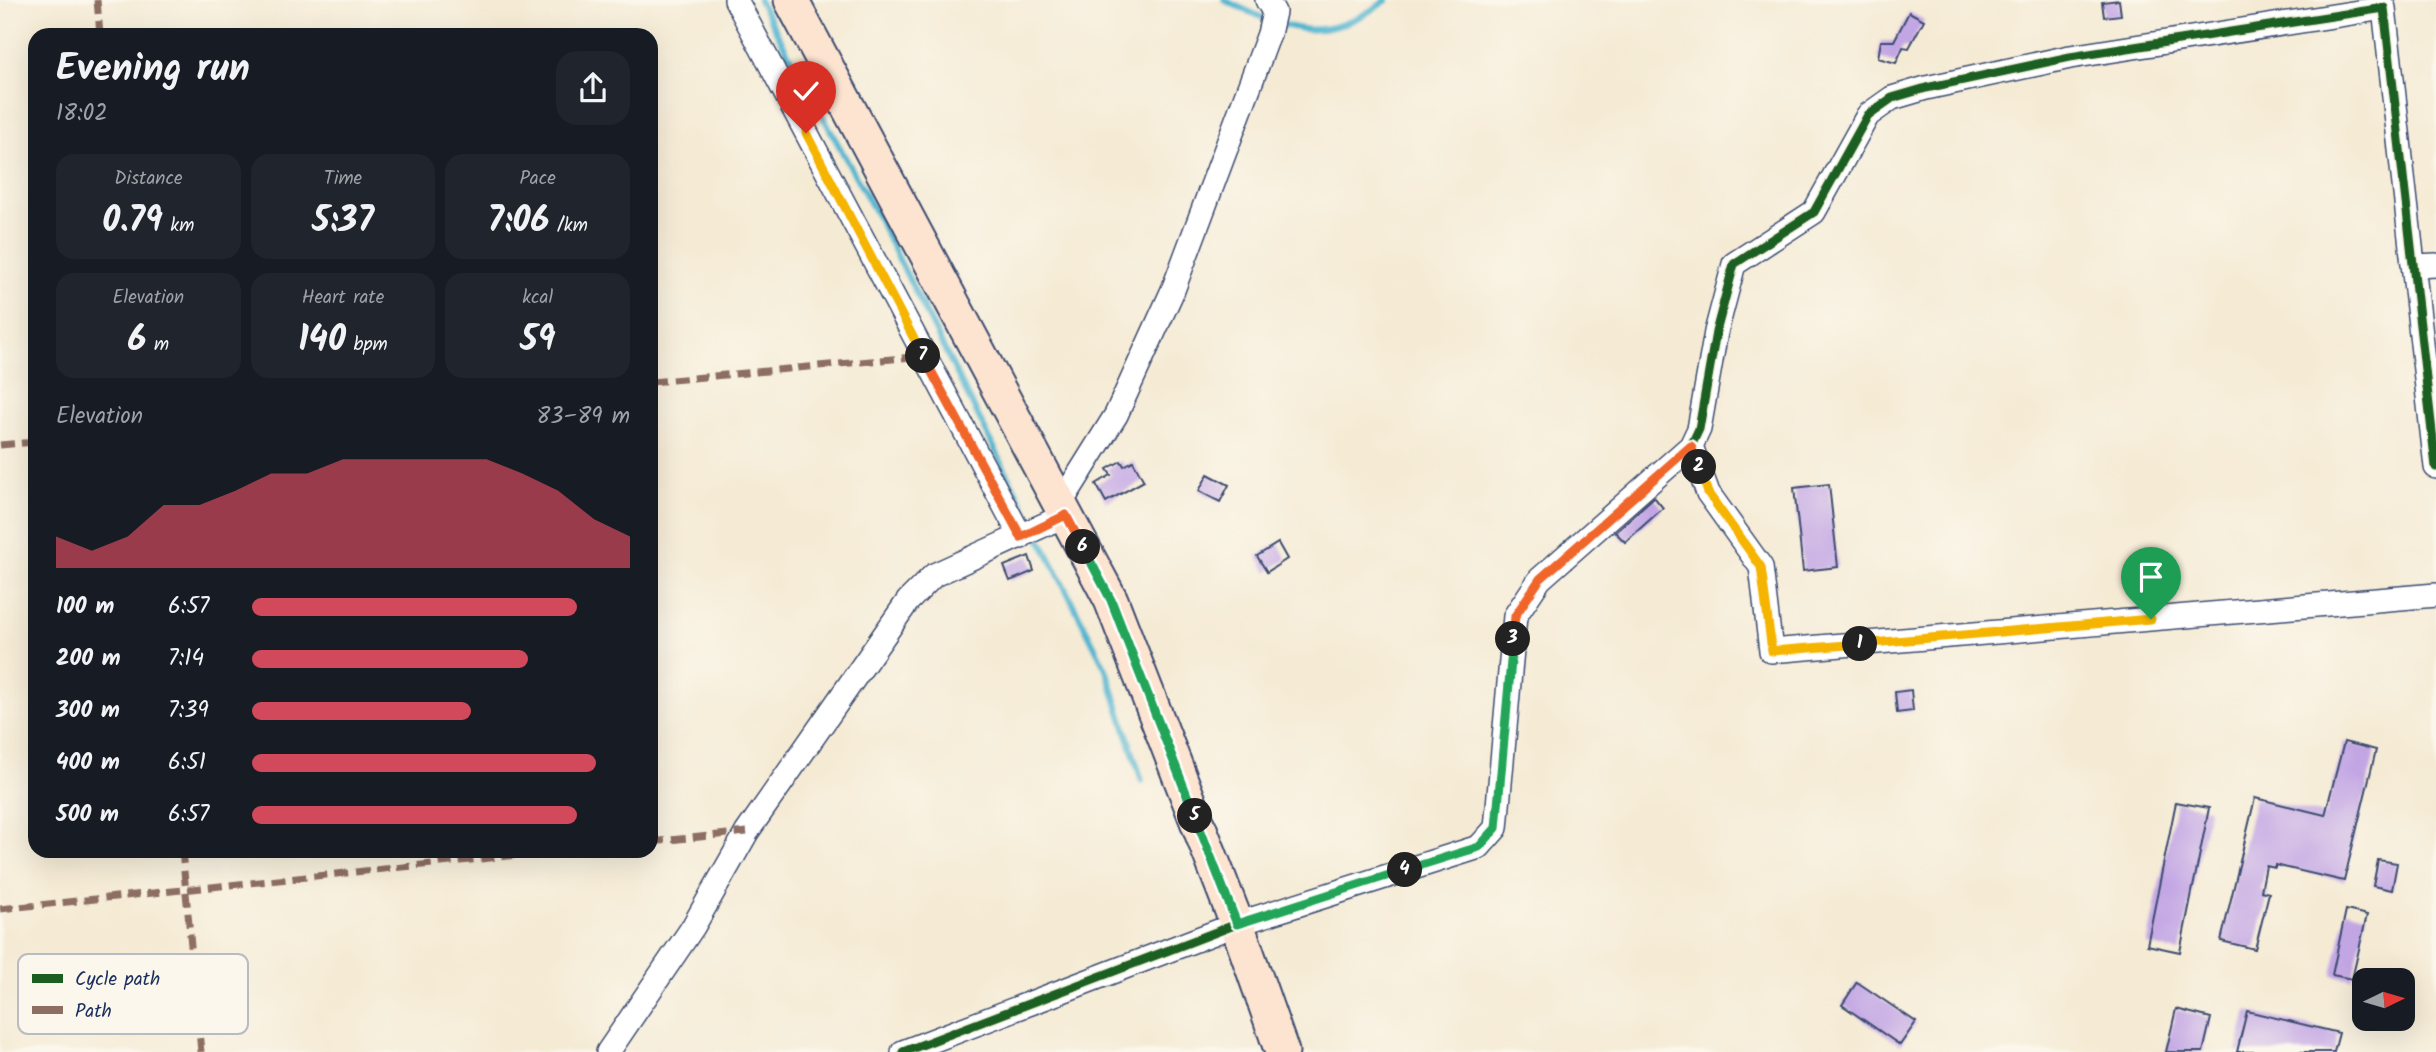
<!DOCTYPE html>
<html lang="en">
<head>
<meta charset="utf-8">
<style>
	:root { --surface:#171b24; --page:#20242c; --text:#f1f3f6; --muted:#9ea1a6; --accent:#d1495b }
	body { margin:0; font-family:Kalam,sans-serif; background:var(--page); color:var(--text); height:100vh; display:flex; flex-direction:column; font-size:26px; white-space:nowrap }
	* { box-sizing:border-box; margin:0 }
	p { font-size:23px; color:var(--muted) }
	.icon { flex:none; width:38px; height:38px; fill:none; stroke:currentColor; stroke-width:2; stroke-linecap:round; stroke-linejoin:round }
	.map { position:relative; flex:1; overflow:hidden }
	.side { position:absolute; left:28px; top:28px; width:630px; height:830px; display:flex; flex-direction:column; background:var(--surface); border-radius:21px; box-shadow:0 7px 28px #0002 }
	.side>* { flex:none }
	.needle { width:46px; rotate:85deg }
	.controls { position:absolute; left:2352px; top:968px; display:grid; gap:14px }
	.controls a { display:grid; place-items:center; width:63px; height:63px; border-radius:14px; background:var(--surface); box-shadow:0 7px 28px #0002; font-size:35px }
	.pin { position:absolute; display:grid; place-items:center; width:60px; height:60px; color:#fff; margin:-72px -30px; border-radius:50% 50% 50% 0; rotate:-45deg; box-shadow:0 0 7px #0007 }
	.pin .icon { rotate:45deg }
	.km { position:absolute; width:35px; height:35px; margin:-18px; border-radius:50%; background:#222; color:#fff; font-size:19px; line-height:35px; text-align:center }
	.round { display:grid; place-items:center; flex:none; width:74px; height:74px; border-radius:21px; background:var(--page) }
	.summary { display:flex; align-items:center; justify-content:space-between; height:119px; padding:0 28px }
	h1 { font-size:38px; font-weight:600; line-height:52px }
	.stats { display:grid; grid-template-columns:repeat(3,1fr); gap:10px; height:119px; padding:7px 28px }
	.stats div { display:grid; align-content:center; border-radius:18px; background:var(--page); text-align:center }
	.stats b { font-size:35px; font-weight:600 }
	.stats small { font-size:19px; font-weight:400 }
	.stats p { font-size:19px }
	.chart { height:196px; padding:14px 28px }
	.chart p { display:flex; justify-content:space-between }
	.chart svg { width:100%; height:126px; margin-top:7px; fill:var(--accent); opacity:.7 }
	ul { padding:0 28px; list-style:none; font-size:23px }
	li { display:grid; grid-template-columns:112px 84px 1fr; align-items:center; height:52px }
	li i { height:18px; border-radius:9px; background:var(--accent) }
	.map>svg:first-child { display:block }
</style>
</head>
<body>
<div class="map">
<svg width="2436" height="1052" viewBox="0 0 2436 1052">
	<rect width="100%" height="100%" fill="#fbf7ec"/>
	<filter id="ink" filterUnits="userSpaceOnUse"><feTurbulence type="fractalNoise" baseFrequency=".0143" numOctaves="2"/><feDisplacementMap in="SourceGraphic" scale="14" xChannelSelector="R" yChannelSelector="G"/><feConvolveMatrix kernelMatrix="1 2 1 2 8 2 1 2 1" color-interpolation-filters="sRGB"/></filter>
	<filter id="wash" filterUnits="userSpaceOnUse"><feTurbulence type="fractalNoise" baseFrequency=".00686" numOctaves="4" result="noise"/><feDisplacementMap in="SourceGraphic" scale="28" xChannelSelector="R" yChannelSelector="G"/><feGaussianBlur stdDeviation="1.57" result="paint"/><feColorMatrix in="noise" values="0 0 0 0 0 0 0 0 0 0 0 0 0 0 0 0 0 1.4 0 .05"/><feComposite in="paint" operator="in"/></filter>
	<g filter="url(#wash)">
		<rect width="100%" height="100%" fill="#f5ebd5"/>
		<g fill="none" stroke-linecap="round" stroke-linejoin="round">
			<path stroke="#51b5d0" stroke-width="6" d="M759,0L873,208L1106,669L1142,781
				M1224,0C1292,32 1321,46 1387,0"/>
		</g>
		<g id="blocks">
			<path fill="#c2a6e4" d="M2119,0L2121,15L2104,17L2102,2Z
				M1909,12L1924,20L1909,48L1903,47L1896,63L1878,58L1881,41H1894Z
				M1121,461L1124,466L1133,461L1144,481L1106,502L1096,484L1111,475L1107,469Z
				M1208,474L1229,485L1220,502L1199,491Z
				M1829,484L1838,567L1803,571L1794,488Z
				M1654,497L1663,508L1625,542L1615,532Z
				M1278,543L1287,559L1267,572L1257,556Z
				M1029,556L1034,571L1010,581L1004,566Z
				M1911,690L1913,711L1897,713L1895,692Z
				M2344,742L2376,750L2344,881L2275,865V868L2266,866L2261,891L2269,893L2255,949L2221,941L2255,798L2325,815Z
				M2176,802L2209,808L2180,952L2147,945Z
				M2378,860L2397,863L2392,890L2373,886Z
				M2346,910L2367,915L2352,979L2332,975Z
				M1857,982L1916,1022L1900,1045L1842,1005Z
				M2176,1009L2211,1018L2203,1052H2166Z
				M2247,1011L2339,1033L2334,1052H2237Z"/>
		</g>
	</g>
	<g filter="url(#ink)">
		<use href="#blocks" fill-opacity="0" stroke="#3c4b70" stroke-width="2"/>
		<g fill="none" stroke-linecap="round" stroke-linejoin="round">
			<defs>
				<path id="street" d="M736,0L1021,537
					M2415,266L2436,265
					M1691,446L1708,493L1761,567L1771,651L2436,595
					M1061,503L1116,415L1173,290L1269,34L1274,12L1267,0
					M608,1052L693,927L747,832L908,601L934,575L1066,515
					M903,1052L1237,924L1479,847L1496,828L1515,616L1540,579L1691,446L1699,429L1716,332L1734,264L1814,212L1868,115L1892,98L1926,88L2070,57L2384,8L2436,467"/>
				<path id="secondary" d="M791,0L1111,600L1237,924L1282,1052"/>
			</defs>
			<use href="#street" stroke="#3c4b70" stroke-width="26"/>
			<use href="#secondary" stroke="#3c4b70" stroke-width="37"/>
			<use href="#street" stroke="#fff" stroke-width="23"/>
			<use href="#secondary" stroke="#fde4d1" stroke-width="33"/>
			<path stroke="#8d6e63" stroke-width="7" stroke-dasharray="14 7" stroke-linecap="butt" d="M97,0L100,35
				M651,382L923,356
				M0,445L35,442
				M651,842L747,832
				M182,850L201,1052
				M0,909L566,850"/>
			<defs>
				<path id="cycleway" d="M903,1052L1237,924L1479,847L1496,828L1515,616L1540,579L1691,446L1699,429L1716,332L1734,264L1814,212L1868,115L1892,98L1926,88L2070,57L2384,8L2436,467"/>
			</defs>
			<use href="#cycleway" stroke="#fbf7ec" stroke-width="13"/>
			<use href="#cycleway" stroke="#1b5e20" stroke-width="9"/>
		</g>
	</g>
	<g fill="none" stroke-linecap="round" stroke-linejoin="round" filter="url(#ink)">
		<defs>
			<path id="split-1" d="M1860,644L2151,619"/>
			<path id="split-2" d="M1699,467L1708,493L1761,567L1772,651L1860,644"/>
			<path id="split-3" d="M1513,639L1515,616L1540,579L1691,446L1699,467"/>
			<path id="split-4" d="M1405,870L1479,847L1496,828L1513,639"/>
			<path id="split-5" d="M1195,816L1237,924L1405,870"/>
			<path id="split-6" d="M1083,547L1111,600L1195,816"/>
			<path id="split-7" d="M923,356L1021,537L1066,515L1083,547"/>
			<path id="split-8" d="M806,133L923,356"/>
		</defs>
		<use href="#split-1" stroke="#fff" stroke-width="14"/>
		<use href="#split-2" stroke="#fff" stroke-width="14"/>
		<use href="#split-3" stroke="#fff" stroke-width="14"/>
		<use href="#split-4" stroke="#fff" stroke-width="14"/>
		<use href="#split-5" stroke="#fff" stroke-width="14"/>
		<use href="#split-6" stroke="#fff" stroke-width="14"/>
		<use href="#split-7" stroke="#fff" stroke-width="14"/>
		<use href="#split-8" stroke="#fff" stroke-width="14"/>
		<use href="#split-1" stroke="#f5b400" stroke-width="9"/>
		<use href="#split-2" stroke="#f5b400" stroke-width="9"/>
		<use href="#split-3" stroke="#f0652b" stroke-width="9"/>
		<use href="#split-4" stroke="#22a559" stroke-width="9"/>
		<use href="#split-5" stroke="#22a559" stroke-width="9"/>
		<use href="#split-6" stroke="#22a559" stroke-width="9"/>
		<use href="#split-7" stroke="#f0652b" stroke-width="9"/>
		<use href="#split-8" stroke="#f5b400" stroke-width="9"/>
	</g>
	<rect x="18" y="954" width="230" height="80" rx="10" fill="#fbf7ec" stroke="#b8bbc1" stroke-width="2"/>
	<rect x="32" y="974" width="31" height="9" fill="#1b5e20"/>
	<rect x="32" y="1006" width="31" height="8" fill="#8d6e63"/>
	<g font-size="19" fill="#1b2f5e">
		<text x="75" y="985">Cycle path</text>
		<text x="75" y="1017">Path</text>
	</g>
</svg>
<div class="controls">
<a><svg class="needle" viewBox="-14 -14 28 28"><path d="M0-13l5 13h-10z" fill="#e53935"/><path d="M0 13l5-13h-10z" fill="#9ea1a6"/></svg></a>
</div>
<div class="pin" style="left:2151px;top:619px;background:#1e9e55"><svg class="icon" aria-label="arrive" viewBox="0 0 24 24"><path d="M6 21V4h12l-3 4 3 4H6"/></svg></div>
<div class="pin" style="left:806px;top:133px;background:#d93025"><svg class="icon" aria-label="check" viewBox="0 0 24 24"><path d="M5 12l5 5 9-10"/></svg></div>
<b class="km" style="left:1860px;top:644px">1</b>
<b class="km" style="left:1699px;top:467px">2</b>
<b class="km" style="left:1513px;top:639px">3</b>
<b class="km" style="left:1405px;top:870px">4</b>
<b class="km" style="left:1195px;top:816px">5</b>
<b class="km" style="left:1083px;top:547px">6</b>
<b class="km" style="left:923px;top:356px">7</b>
<section class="side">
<div class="summary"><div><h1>Evening run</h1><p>18:02</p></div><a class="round"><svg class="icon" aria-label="share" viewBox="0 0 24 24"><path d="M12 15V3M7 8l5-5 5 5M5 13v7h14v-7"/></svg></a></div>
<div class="stats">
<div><p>Distance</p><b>0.79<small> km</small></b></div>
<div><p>Time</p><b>5:37</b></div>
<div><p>Pace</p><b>7:06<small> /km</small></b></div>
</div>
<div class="stats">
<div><p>Elevation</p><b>6<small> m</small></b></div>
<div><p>Heart rate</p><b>140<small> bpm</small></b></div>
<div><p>kcal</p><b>59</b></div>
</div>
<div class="chart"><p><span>Elevation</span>83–89 m</p>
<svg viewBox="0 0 160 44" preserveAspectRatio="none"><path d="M0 44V33L10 38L20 33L30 22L40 22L50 17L60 11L70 11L80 6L90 6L100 6L110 6L120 6L130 11L140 17L150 27L160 33V44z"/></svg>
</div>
<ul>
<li><b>100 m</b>6:57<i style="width:86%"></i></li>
<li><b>200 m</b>7:14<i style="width:73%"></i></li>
<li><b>300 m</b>7:39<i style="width:58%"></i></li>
<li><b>400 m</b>6:51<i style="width:91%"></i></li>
<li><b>500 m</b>6:57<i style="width:86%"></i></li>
</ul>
</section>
</div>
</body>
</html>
